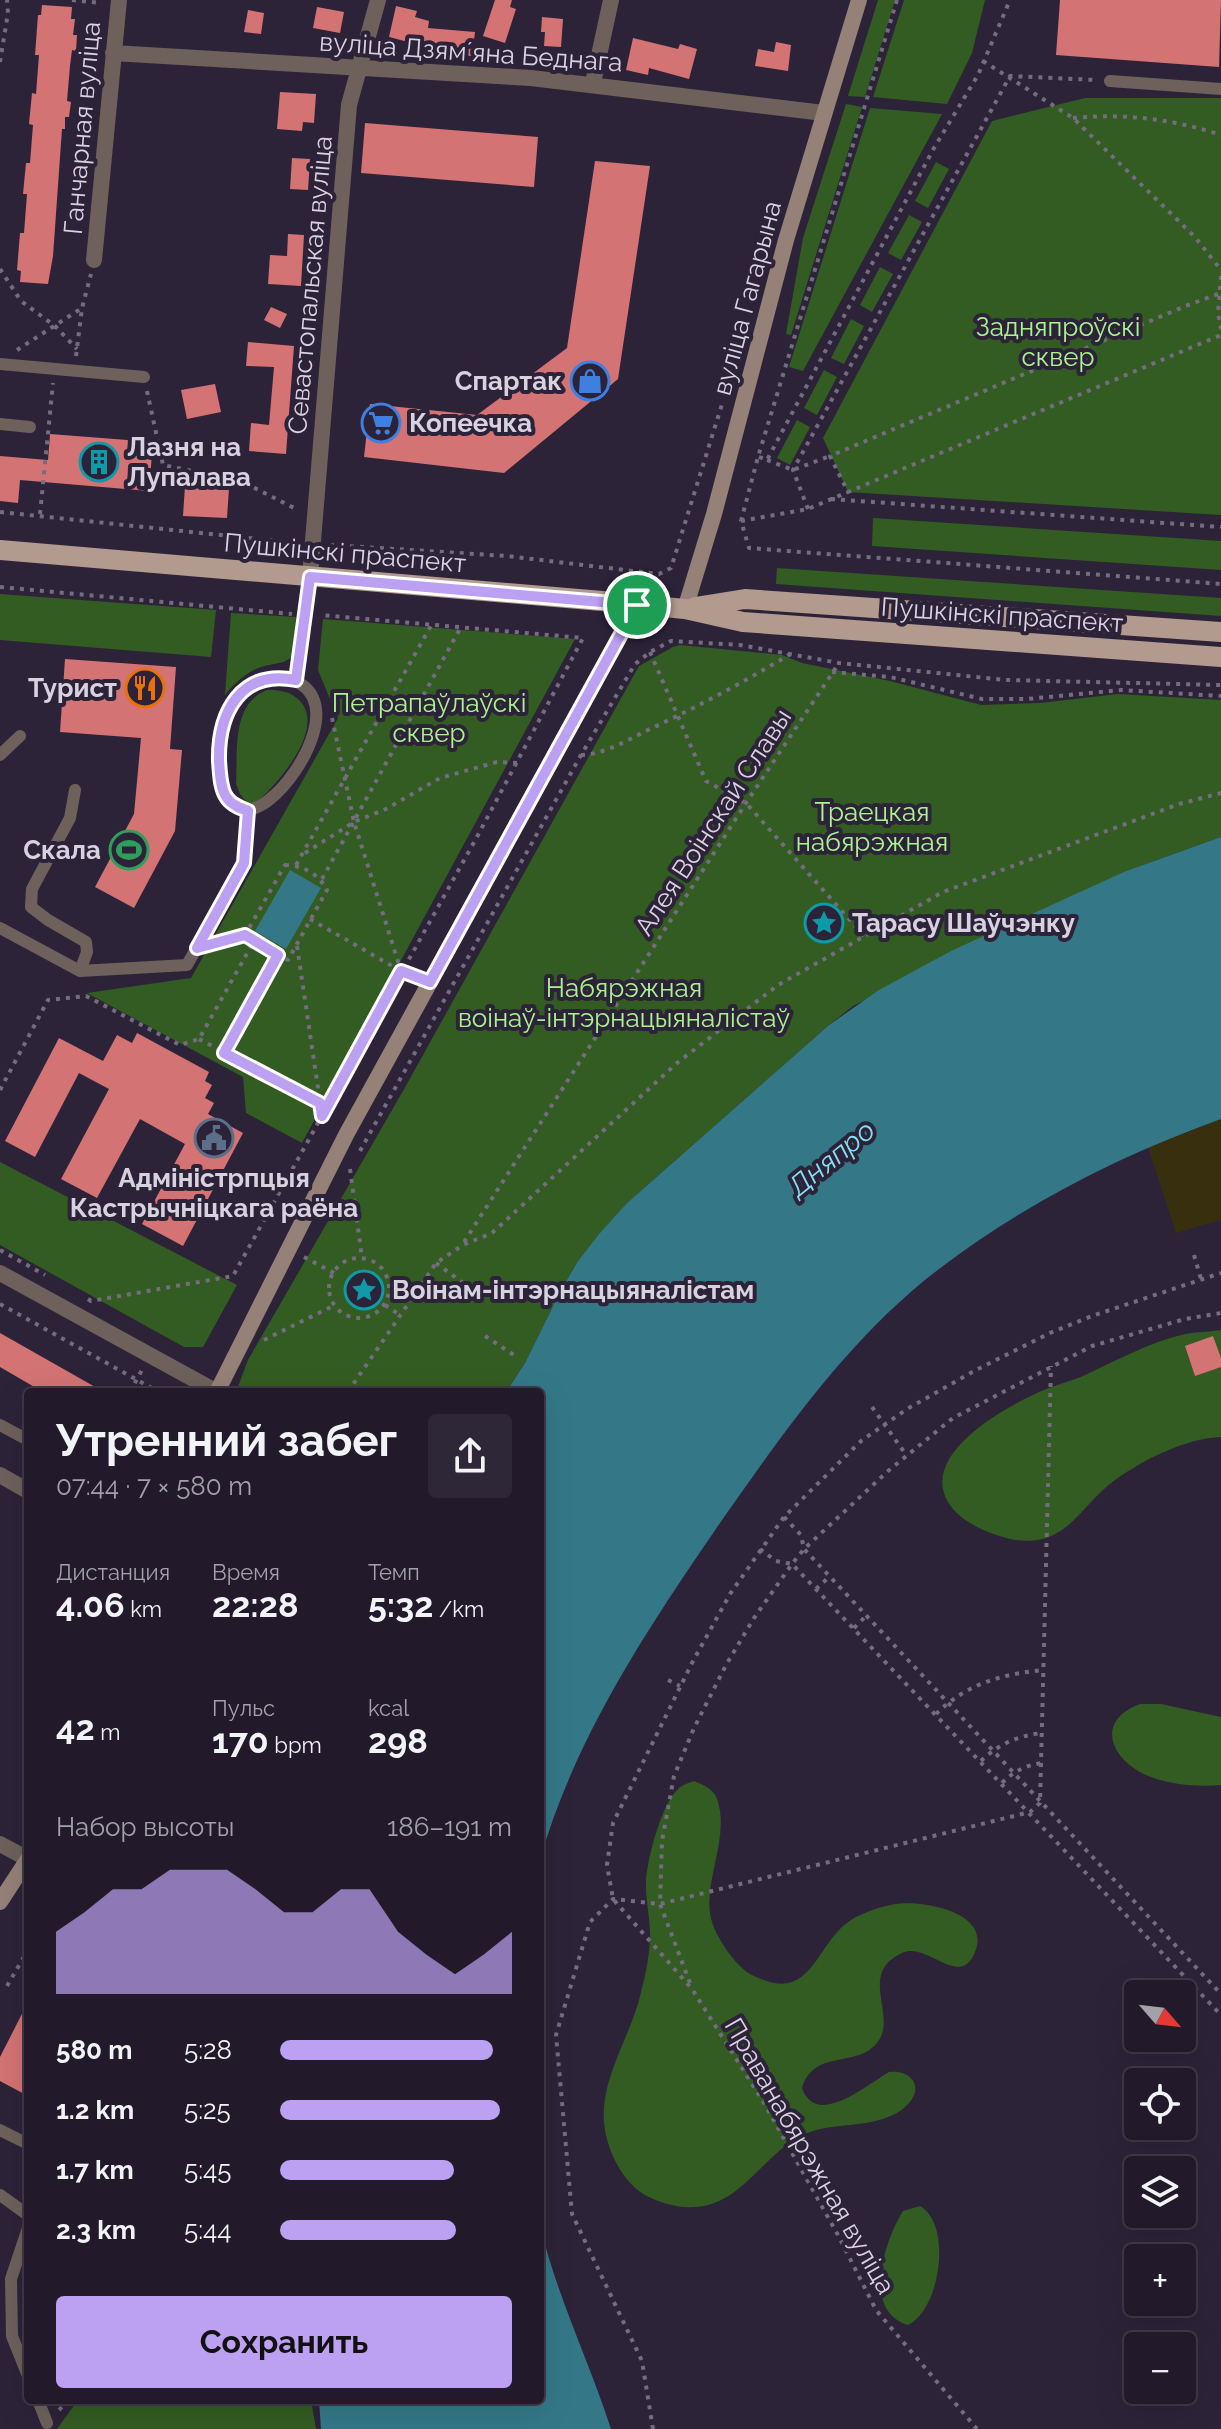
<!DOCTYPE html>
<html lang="ru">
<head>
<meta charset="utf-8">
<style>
	:root { --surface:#221a2b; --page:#2e2737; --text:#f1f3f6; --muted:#a2a1a9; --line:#3f3847; --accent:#bca0f2 }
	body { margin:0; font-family:Raleway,sans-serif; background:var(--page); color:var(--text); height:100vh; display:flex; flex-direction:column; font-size:30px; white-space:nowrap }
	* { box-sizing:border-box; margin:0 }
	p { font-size:26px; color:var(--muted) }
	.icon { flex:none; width:44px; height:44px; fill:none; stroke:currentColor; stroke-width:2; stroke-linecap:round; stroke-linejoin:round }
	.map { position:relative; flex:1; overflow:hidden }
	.details { position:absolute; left:24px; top:1388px; width:520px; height:1016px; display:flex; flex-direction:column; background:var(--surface); border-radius:8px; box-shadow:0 8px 32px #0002,0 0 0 2px var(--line) }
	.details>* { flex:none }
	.needle { width:52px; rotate:118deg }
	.fabs { position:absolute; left:1124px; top:1980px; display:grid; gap:16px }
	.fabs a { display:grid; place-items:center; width:72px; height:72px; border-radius:8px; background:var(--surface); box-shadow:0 8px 32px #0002,0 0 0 2px var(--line); font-size:40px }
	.pin { position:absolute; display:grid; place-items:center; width:68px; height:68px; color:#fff; margin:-34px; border:4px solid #fff; border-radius:50%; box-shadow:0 2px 8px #0007 }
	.round { display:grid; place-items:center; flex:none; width:84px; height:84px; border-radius:8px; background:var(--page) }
	.overview { display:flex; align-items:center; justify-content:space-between; height:136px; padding:0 32px }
	h1 { font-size:44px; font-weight:700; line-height:60px }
	.stats { display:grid; grid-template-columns:repeat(3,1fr); gap:12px; height:136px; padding:8px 32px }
	.stats div { display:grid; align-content:center }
	.stats b { font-size:34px; font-weight:700 }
	.stats small { font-size:22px; font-weight:400 }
	.stats p { font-size:22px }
	.chart { height:224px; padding:16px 32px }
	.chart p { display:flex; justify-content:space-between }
	.chart svg { width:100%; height:144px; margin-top:8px; fill:var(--accent); opacity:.7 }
	.primary-button { display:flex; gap:16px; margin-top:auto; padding:16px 32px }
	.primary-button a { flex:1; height:92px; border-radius:8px; background:var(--accent); color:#111; font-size:32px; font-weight:700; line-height:92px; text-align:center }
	ul { padding:0 32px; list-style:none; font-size:26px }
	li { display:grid; grid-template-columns:128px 96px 1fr; align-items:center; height:60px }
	li i { height:20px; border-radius:10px; background:var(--accent) }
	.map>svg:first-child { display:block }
</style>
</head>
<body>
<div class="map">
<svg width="1221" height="2429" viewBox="0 0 1221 2429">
	<rect width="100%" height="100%" fill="#2d2339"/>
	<path fill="#335c22" d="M878,0H895L865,97L848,96Z
		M904,0H985L972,53L947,104L873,97Z
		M1085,98H1221V515L848,492L823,438L992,121Z
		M846,104L862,107L791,335L786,334L803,238Z
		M870,108L942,114L803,371L789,367Z
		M936,162L949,169L928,208L915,201Z
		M909,215L922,222L901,260L888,253Z
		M880,267L893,274L872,312L860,305Z
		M851,319L864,326L844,364L831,358Z
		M824,370L837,377L817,415L804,408Z
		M797,420L810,427L790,465L777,458Z
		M873,518L1221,541V570L872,546Z
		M777,568L1221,598V616L776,584Z
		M0,594L216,610L211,657L0,640Z
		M231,613L296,617L293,656C285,663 279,663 269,665C251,668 236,681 225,695Z
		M323,619L575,639L302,1143L246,1113L243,1077L87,993L191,978L338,718L318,670Z
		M680,645L782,655L802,663L890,681L981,705L1040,703L1118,694L1221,700V837L1126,871L853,1006L829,1025L627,1203L578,1261L561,1290L525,1363L506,1392H236L248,1360L403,1091L639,666L673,647Z
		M267,690C280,690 291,691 301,702C325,732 276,785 255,804H248L240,794L236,784C238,752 231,704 267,690Z
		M0,1162L237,1285L203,1347H184L0,1245Z
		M1221,1330V1437C1186,1438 1143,1460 1115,1480C1080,1505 1068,1547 1016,1540C993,1536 960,1523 948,1502C920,1455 1002,1409 1037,1393C1052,1386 1068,1382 1083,1376C1115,1361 1150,1342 1185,1334C1196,1332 1209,1332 1221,1330Z
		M1140,1704H1161L1221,1717V1785C1196,1787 1170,1785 1146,1775C1110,1758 1095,1721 1140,1704Z
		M694,1781C703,1785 714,1789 717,1799C730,1835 705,1878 710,1913C712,1928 720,1940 728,1952C735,1961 743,1971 754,1976C813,2005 814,1944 851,1920C864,1912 882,1906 896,1904C922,1900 992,1912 975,1952C960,1990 927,1941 902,1953C856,1974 900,2018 876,2044C855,2068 814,2049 802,2088C816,2129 868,2084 889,2072C910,2069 925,2086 908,2104C883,2131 836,2120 805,2134C767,2151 747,2195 708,2205C687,2210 668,2206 649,2197C623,2185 606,2149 604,2122C601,2074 633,2034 642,1988C646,1973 649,1956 650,1940C651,1920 645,1900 646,1880C648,1857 661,1805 678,1789C682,1785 689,1783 694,1781Z
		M920,2206C953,2225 940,2310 908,2325C861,2311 885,2240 903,2211Z
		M78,2400H311L316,2429H57Z"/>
	<path fill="#382f0f" d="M1221,1119V1220L1176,1233L1148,1147Z"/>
	<path fill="#347888" d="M1221,837V1119C1121,1155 1024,1204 939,1269C851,1336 785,1430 722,1520C650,1625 575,1736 540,1860V1392H506L525,1363L561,1290L578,1261L600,1233L627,1203L829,1025L879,990L951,951L1126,871Z
		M290,870L321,888L286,949L255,931Z
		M540,2225C556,2294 589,2361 611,2429H321L319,2400H540Z"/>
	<path fill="#d37374" d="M495,0H512L510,7L516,9L505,43L483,36Z
		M1060,0H1221L1219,67L1056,55Z
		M42,5L72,7L71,19H75L73,35H77L76,51L72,50L70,66L67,101L71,102L69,117H65V129H62L53,256L48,284L20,282L21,271L17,270L20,233H24L27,194H23L26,163H30L33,125L29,124L32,93L36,94L39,55H35L38,15H41Z
		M396,6L417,11L415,17L429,21L428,28L475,32L472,56L435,53V49L389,37Z
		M317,7L344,12L340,33L313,28Z
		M248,10L264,13L261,34L244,32Z
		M542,17L563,19L561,47L544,46L545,32H541Z
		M633,38L678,49L680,44L697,49L689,79L649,68L648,75L626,70Z
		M776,42L791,45L788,71L755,66L758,49L774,52Z
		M280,92L316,94L314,123L303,122L302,131L277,129Z
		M365,123L538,137L534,187L361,173Z
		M292,158L310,159L308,190L290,189Z
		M595,161L650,166L618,379L504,473L364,457L370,404L477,415L567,348Z
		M288,234L304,235L301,286L268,284L270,255L287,256Z
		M271,307L287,314L280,328L264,320Z
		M248,342L294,346L286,454L249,451L251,423L269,425L274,367L246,366Z
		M215,384L221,412L187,419L181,390Z
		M50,434L153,442L149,491L20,480L18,503L0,501V456L48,460Z
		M185,486L229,488L227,518L183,516Z
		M65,659L176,667L170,749L182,750L175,831L134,908L95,887L134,814L141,738L60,732Z
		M137,1033L209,1072L205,1081L212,1085L205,1098L214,1103L208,1114L243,1133L183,1246L142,1224L185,1144L140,1119L97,1198L61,1179L109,1089L79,1073L35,1157L5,1141L59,1038L103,1061L117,1035L132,1043Z
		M362,1274L379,1287L367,1303L350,1290Z
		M0,1333L104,1392H43L0,1367Z
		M1213,1336L1221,1358V1367L1195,1376L1185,1346Z
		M28,2002V2096L0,2081V2057Z"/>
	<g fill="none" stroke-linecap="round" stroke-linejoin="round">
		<path stroke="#746c7f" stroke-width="4" stroke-dasharray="4 6" stroke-linecap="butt" d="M72,0L102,3
			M897,0L758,457L741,521L749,548L1221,584
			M983,61L1073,118L1195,237L1221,270
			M0,62L8,13L7,0
			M1073,118C1123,113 1173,119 1221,135
			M0,269L21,301L55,326L77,349
			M1221,276L1218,313L1221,329
			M1218,294L1188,305L830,456L848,492L1221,335
			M17,350L82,308
			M76,356L82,308L91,274
			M147,391L163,465L241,481L298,510
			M759,457L767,460L934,148L978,75L1010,0
			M767,460L793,470L830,456
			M831,499L1221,527
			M808,509L793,470L1010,76L1096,80
			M0,512L297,543
			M40,514L53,383
			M741,521L808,509L848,492
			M330,545L507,556L659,574L671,568L723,401
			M0,587L292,614
			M650,652L706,781L746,803L864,936
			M832,672L890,677L982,699H1027L1121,690L1221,696
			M332,718L354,822L401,971
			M581,755C606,754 627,740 650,729C699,706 746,681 792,653
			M305,853L354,822L386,809L440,778L497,762L517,763
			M285,865C302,865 319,874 327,890L288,960L245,935Z
			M296,865L432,624
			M322,879L461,627
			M310,919L401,971L416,977
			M216,943L245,935
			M297,946L322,1115
			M199,1039L320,1103
			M224,1053L278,955
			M0,1090L48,1000L86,996L180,1045L199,1039L254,941
			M360,1151L581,755L635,664L650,652L671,641L740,645L839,663L1006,680L1221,685
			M350,1169L362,1258
			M464,1242L746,803L839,663
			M0,1250L45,1275
			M1194,1255L1201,1279
			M304,1257L334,1273
			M329 1288a30 30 0 1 1 60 0a30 30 0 1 1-60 0Z
			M436,1263L478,1294
			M88,1299L91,1301L233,1276L478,835L583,638L321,615
			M0,1304L159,1392
			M385,1305L400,1315
			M485,1336L517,1357
			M264,1340L335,1305
			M130,1392L143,1368
			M348,1392L436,1263L463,1245L492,1233L677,1063L778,985L943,892L1179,804L1221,793
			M872,1407L907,1456
			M784,1517L801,1535L804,1549L1221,1994
			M760,1549L776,1561L792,1564L1221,2015
			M816,1589L830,1576
			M854,1628L866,1616
			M668,1680L680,1686
			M936,1714C966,1684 1002,1674 1043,1670
			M981,1761C999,1744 1017,1736 1042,1733
			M1002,1783C1014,1771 1025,1766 1041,1763
			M690,1983L660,1904L662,1841L674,1776L694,1728L726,1665L754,1618L792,1564L804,1549L888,1471L953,1418L1092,1346L1185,1319L1221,1313
			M7,1986L28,1950
			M59,2410L69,2400
			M653,2429L642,2361L572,2214L556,2035L590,1922L613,1899L660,1904L1030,1812L1040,1803L1051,1366
			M977,2429L876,2310L838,2235L764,2103L692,1989L613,1899L607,1865L613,1823L692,1663L730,1594L784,1517L861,1441L907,1409L976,1370L1050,1333L1092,1316L1221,1273"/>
		<path stroke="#6e615c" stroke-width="12" d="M1110,81L1221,89
			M0,364L144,377
			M0,424L30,427
			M282,677C349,690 303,773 270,799C264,805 256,808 248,811C240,808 232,805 227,798C221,791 220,778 220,768C216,725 233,678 282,677Z
			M296,680L310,577
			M0,755L20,736
			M75,790L70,818L32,889L31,907L48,920L86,942L87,952L80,971
			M0,928L80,971L187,965L244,863L248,811
			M0,1425L28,1440
			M0,2130L28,2144
			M0,2195L28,2215
			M28,2228L11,2279L12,2336L28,2376
			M38,2400L47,2423"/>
		<path stroke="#6e615c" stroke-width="16" d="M113,53L531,78L824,113
			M593,83L611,0
			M94,260L119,0
			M310,577L349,105L378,0
			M0,1273L217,1392
			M0,1475L28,1491
			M0,1844L28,1859"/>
		<path stroke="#958178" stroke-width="16" d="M685,609L714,514L786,240L859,0
			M217,1392L346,1135L637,605
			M0,1902L28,1859"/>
		<path stroke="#b39a8e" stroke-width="20" d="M0,550L602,601L685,609L743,622L1221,657
			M695,607L745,599L1221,632"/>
	</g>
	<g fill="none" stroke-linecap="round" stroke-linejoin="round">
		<defs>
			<path id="route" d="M310,577L637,605L430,982L401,971L322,1116L320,1103L224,1053L278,955L245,935L197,948L244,863L248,811C240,808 232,805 227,798C220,789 220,772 219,761C218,712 241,669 296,680Z"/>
		</defs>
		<use href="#route" stroke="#fff" stroke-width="16"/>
		<use href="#route" stroke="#bca0f2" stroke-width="10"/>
	</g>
	<defs>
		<symbol id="shop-ring" viewBox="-11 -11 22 22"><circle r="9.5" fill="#2d2339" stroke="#3f7fe0" stroke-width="1.5"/><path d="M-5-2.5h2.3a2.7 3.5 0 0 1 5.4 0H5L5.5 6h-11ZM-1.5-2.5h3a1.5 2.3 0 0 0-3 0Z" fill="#3f7fe0"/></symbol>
		<symbol id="supermarket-ring" viewBox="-11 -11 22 22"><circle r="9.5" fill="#2d2339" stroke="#3f7fe0" stroke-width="1.5"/><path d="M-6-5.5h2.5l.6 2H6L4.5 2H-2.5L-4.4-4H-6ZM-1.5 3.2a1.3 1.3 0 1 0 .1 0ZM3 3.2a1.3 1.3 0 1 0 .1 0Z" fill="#3f7fe0"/></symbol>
		<symbol id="building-ring" viewBox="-11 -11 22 22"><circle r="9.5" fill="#2d2339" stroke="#0f9aa8" stroke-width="1.5"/><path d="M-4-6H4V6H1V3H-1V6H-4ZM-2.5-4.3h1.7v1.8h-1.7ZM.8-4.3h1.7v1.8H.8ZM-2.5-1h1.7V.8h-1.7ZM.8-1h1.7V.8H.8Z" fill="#0f9aa8"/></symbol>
		<symbol id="restaurant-ring" viewBox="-11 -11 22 22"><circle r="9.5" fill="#2d2339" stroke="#e8710a" stroke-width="1.5"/><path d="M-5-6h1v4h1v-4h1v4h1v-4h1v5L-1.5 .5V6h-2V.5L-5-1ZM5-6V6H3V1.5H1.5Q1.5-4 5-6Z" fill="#e8710a"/></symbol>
		<symbol id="stadium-ring" viewBox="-11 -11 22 22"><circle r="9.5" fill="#2d2339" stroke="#2e9e5b" stroke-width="1.5"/><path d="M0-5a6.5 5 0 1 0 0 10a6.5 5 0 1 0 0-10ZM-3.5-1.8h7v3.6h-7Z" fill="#2e9e5b"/></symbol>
		<symbol id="sight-ring" viewBox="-11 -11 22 22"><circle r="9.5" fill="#2d2339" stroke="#0f9aa8" stroke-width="1.5"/><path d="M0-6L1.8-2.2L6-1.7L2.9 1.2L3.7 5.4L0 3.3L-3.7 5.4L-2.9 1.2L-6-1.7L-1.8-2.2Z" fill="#0f9aa8"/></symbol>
		<symbol id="civic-ring" viewBox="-11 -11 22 22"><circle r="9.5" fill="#2d2339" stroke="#5c6f8a" stroke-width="1.5"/><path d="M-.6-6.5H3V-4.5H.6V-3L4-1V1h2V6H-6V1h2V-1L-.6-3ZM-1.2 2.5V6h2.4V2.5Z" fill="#5c6f8a"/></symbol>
	</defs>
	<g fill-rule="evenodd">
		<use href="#shop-ring" x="568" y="359" width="44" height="44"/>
		<use href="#supermarket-ring" x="359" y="401" width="44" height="44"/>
		<use href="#building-ring" x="77" y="440" width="44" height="44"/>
		<use href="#restaurant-ring" x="123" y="666" width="44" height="44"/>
		<use href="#stadium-ring" x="107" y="828" width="44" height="44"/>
		<use href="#sight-ring" x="802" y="901" width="44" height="44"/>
		<use href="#civic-ring" x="192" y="1116" width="44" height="44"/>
		<use href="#sight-ring" x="342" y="1268" width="44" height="44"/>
	</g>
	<g text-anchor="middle" stroke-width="8" stroke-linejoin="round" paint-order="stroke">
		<g font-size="26" fill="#d7d2e0" stroke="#2d2339">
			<text transform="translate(471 52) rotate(4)" y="9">вуліца Дзямʼяна Беднага</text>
			<text transform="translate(82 128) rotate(-85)" y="9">Ганчарная вуліца</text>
			<text transform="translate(310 285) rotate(-85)" y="9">Севастопальская вуліца</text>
			<text transform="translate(747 298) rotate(-75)" y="9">вуліца Гагарына</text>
			<text transform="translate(345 553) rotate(5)" y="9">Пушкінскі праспект</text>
			<text transform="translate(1002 615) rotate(4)" y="9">Пушкінскі праспект</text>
			<text transform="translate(713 822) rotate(-57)" y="9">Алея Воінскай Славы</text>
			<text transform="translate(810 2156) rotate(60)" y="9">Праванабярэжная вуліца</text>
		</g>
		<g font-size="26" fill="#aaf28e" stroke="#2d2339">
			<text x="1058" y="336">Задняпроўскі<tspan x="1058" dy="30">сквер</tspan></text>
			<text x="429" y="712">Петрапаўлаўскі<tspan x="429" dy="30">сквер</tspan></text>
			<text x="872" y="821">Траецкая<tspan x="872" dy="30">набярэжная</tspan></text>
			<text x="624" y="997">Набярэжная<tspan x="624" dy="30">воінаў-інтэрнацыяналістаў</tspan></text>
		</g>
		<g font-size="26" font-weight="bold" fill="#d7d2e0" stroke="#2d2339" text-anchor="start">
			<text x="562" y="390" text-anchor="end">Спартак</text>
			<text x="409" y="432">Копеечка</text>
			<text x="127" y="456">Лазня на<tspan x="127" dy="30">Лупалава</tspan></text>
			<text x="117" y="697" text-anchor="end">Турист</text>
			<text x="101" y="859" text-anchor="end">Скала</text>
			<text x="852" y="932">Тарасу Шаўчэнку</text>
			<text x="214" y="1187" text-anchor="middle">Адміністрпцыя<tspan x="214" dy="30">Кастрычніцкага раёна</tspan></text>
			<text x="392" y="1299">Воінам-інтэрнацыяналістам</text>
		</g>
		<g font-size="28" font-style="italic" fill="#85def3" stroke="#2d2339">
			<text transform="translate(831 1158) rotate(-39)" y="10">Дняпро</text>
		</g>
	</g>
</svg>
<div class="fabs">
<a><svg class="needle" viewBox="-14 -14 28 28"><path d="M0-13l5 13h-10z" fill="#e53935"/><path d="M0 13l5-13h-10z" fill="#a2a1a9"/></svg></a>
<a><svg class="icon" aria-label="locate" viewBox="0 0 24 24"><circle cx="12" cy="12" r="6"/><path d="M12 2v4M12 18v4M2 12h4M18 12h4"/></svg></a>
<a><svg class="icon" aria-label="layers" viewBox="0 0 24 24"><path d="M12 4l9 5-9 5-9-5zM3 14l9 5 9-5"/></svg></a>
<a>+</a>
<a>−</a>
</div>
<div class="pin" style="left:637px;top:605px;background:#1e9e55"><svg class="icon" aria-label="arrive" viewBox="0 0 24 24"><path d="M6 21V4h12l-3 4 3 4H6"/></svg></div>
<section class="details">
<div class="overview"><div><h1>Утренний забег</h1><p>07:44 · 7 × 580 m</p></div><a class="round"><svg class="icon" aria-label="share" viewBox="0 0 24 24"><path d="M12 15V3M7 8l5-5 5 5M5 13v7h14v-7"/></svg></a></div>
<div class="stats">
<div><p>Дистанция</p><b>4.06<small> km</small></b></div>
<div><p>Время</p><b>22:28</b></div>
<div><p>Темп</p><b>5:32<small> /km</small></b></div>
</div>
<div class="stats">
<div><b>42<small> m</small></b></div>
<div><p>Пульс</p><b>170<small> bpm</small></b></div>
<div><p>kcal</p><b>298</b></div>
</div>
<div class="chart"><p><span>Набор высоты</span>186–191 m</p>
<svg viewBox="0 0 160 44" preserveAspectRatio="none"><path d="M0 44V25L10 19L20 12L30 12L40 6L50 6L60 6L70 12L80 19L90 19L100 12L110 12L120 25L130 32L140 38L150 32L160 25V44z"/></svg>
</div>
<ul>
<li><b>580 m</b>5:28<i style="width:92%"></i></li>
<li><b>1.2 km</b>5:25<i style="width:95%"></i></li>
<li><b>1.7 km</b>5:45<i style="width:75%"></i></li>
<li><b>2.3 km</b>5:44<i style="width:76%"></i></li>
</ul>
<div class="primary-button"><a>Сохранить</a></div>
</section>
</div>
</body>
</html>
